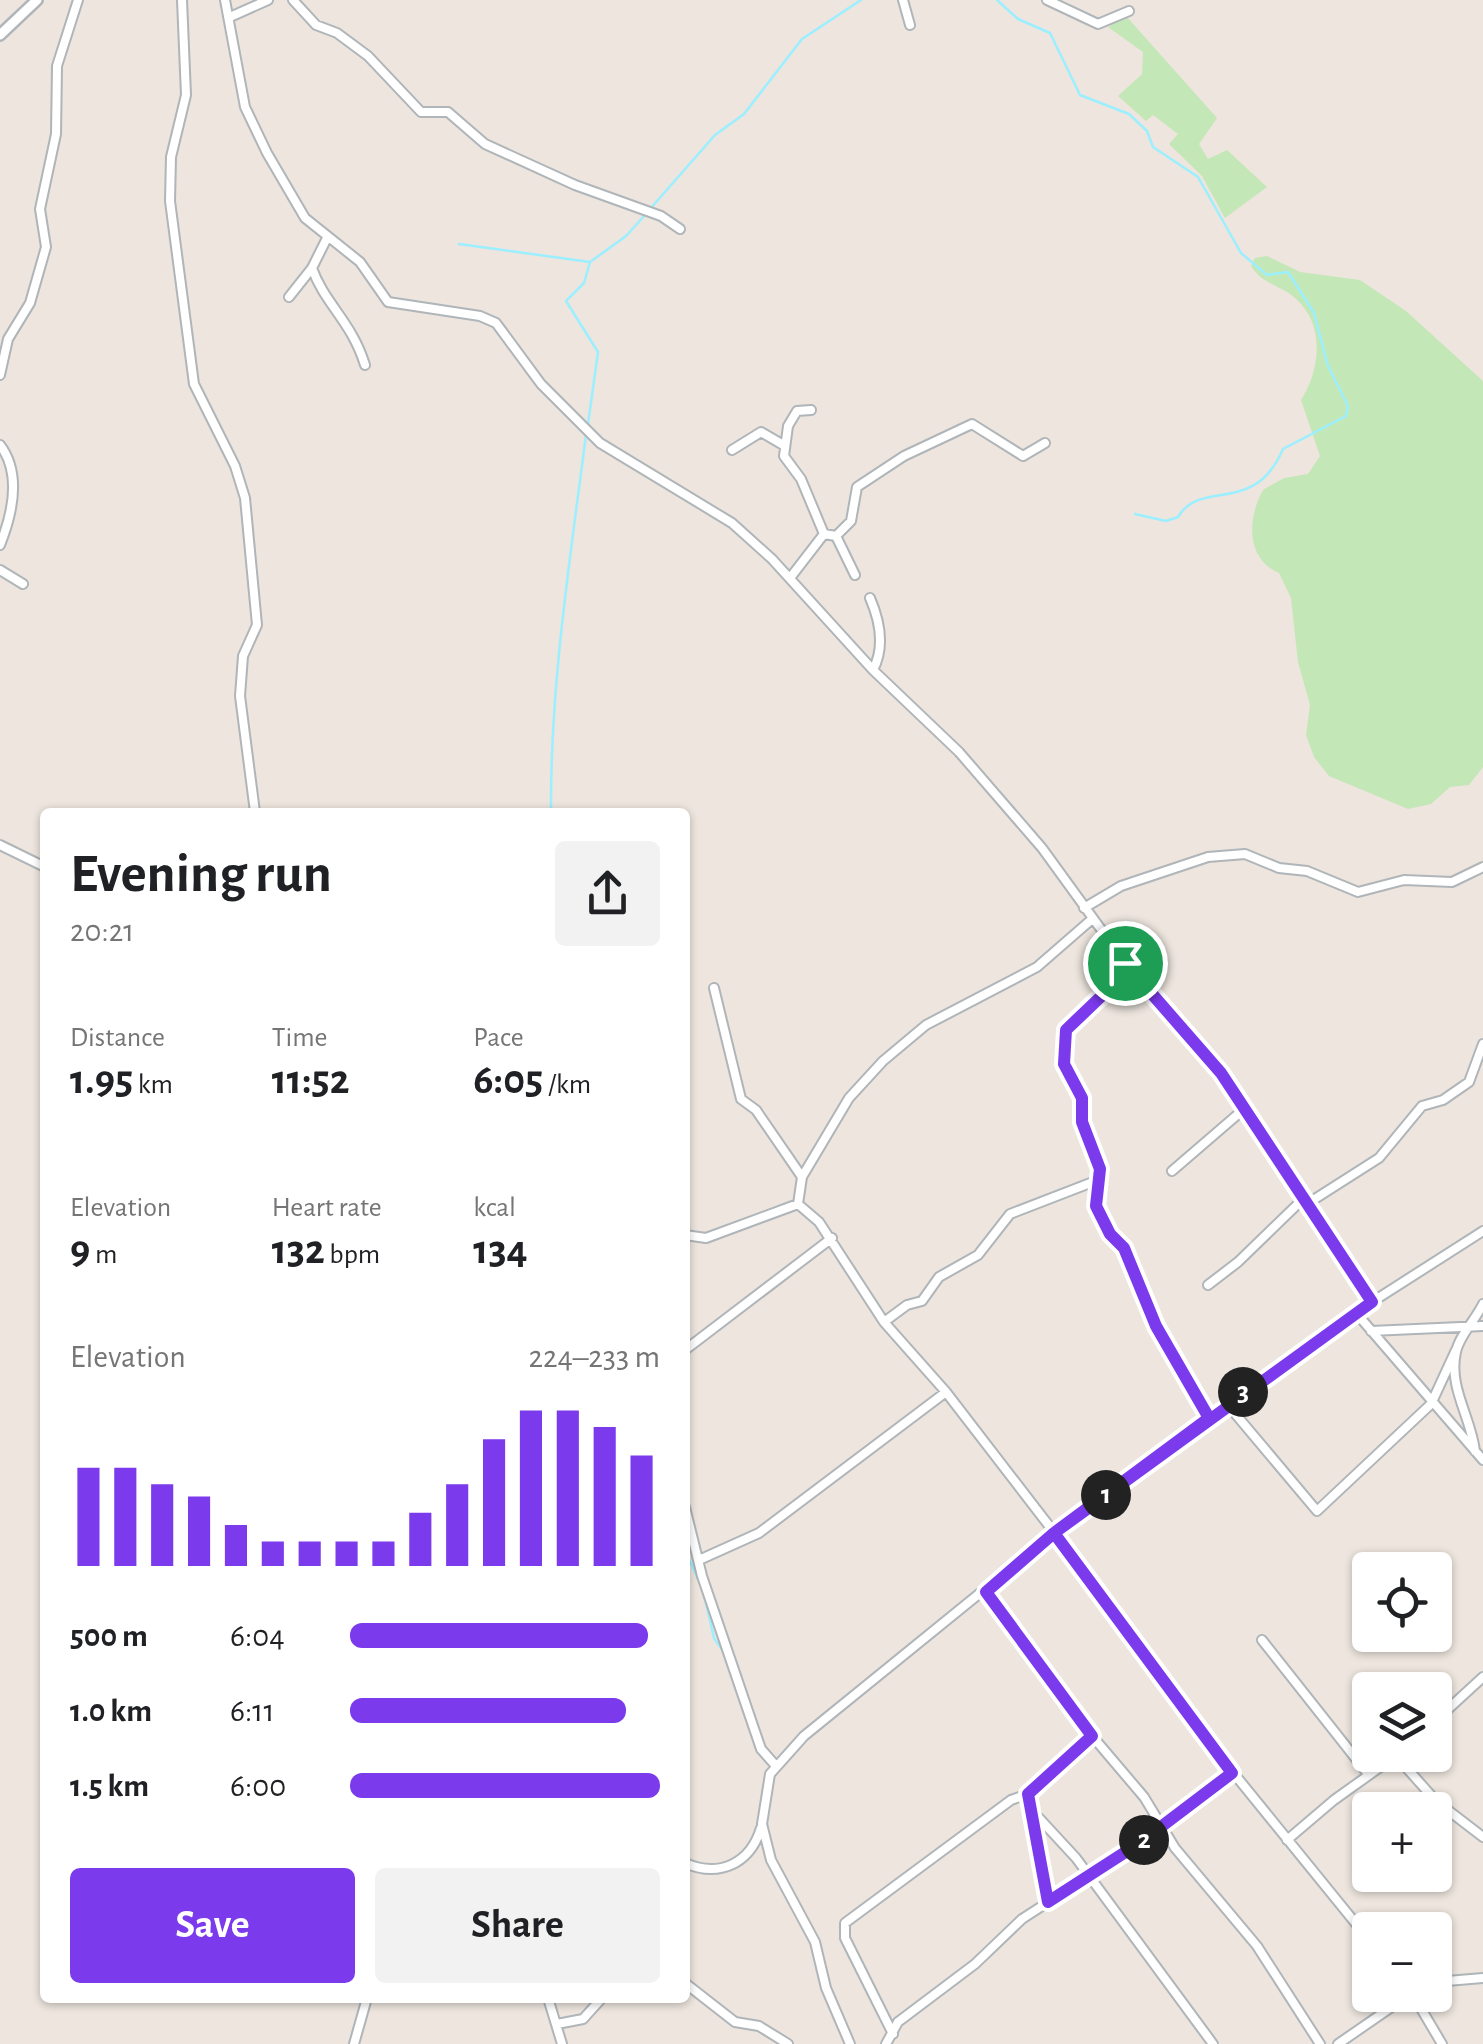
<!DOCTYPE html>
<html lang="en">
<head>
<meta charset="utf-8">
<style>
	:root { --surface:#fff; --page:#f2f2f2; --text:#202124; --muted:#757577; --accent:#7c3aed }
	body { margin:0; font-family:"Alegreya Sans",sans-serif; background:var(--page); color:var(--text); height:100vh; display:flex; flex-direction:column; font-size:38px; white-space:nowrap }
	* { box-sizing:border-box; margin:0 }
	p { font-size:32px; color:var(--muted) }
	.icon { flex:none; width:55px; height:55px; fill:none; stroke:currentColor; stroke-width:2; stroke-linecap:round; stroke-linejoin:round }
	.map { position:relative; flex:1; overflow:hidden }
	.drawer { position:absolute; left:40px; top:808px; width:650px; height:1195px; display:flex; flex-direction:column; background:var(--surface); border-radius:10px; box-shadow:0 2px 8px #0004 }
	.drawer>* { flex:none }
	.tools { position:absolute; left:1352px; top:1552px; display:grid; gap:20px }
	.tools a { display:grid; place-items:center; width:100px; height:100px; border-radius:10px; background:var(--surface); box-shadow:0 2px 8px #0004; font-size:50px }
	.pin { position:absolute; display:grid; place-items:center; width:85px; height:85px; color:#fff; margin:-42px; border:5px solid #fff; border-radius:50%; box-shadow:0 2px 10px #0007 }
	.km { position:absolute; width:50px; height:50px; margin:-25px; border-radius:50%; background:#222; color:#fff; font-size:28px; line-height:50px; text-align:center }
	.round { display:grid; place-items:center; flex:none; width:105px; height:105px; border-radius:10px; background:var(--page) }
	.summary { display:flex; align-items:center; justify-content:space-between; height:170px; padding:0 30px }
	h1 { font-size:55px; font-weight:700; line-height:75px }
	.stats { display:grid; grid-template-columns:repeat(3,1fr); gap:15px; height:170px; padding:10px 30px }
	.stats div { display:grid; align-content:center }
	.stats b { font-size:42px; font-weight:700 }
	.stats small { font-size:28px; font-weight:400 }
	.stats p { font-size:28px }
	.chart { height:280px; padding:20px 30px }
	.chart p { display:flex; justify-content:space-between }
	.chart svg { width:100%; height:180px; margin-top:10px; stroke:var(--accent); stroke-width:6 }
	.action { display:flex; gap:20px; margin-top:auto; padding:20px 30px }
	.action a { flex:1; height:115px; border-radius:10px; background:var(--accent); color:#fff; font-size:40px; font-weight:700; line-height:115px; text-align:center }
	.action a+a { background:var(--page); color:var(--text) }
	ul { padding:0 30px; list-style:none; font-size:32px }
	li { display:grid; grid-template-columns:160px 120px 1fr; align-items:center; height:75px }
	li i { height:25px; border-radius:12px; background:var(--accent) }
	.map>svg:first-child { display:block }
</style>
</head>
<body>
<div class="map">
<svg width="1483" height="2044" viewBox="0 0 1483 2044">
	<rect width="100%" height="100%" fill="#ede5de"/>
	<path fill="#c4e7b7" d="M1126,16L1217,118L1199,144L1208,159L1227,150L1267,187L1225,218L1202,176L1169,144L1178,134L1153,115L1146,121L1118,96L1142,74L1143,52L1108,27Z
		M1267,256L1300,272L1360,280L1406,311L1483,381V767L1469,785L1450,787L1431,804L1408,809L1329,776L1314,757L1306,735L1310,705L1298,662L1291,598L1279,573C1246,559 1247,519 1263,490L1284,478L1308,474L1320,456L1301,400C1320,370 1326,325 1295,298C1280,285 1262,284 1251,266L1255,258Z"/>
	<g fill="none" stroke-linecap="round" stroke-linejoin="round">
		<path stroke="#9befff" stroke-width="2.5" d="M997,0L1018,19L1050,33L1080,95L1129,114L1147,131L1153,147L1198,177L1241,253L1267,275L1288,272L1314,313L1328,366L1348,406L1346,416L1283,449C1254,517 1201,478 1178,517L1166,521L1135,514
			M650,209L715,135L744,114L802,39L861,0
			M459,244L590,262
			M588,424L598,352L566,301L584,283L590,262L626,236L645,215
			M551,812C550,687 570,559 586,435
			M685,1550L703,1590L714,1638L725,1654
			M750,1728L754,1741"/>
		<defs>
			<path id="minor" d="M182,0L186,95L171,157L170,201L194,384L235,466L245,498L257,625L243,656L240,696L255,812
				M225,0L245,107L267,153L305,218L360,262L388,302L480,316L496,323L541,384L600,443L732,523L772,559L873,670L959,752L1042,848L1132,972L1221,1073L1372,1302
				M293,0L316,25L337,33L368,56L421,112H448L485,144L575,185L661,216L680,229
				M903,0L910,25
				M1047,0L1098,24L1129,11
				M230,17L268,0
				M312,268C324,303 352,322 365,365
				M289,297L312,268L327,238
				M0,375L8,339L30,303L46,247L40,209L56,134L57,66L78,0
				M811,410L797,411L788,426L784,456L801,479L824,534
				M0,445C22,474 12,515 0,545
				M732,450L761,432L785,446
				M836,536L855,575
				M0,570L23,584
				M790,578L824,534L836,536L851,521L857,487L904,456L972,424L1023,456L1045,443
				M870,598C880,621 885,647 873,670
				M0,845L45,867
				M1084,908L1121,886L1208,857L1245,854L1279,868L1307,871L1358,892L1404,880L1452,882L1483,867
				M1125,963L1112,986L1066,1030L1064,1064L1082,1098V1122L1101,1169L1097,1206L1110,1233L1124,1248L1156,1326L1209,1418
				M714,988L741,1099L756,1110L802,1177
				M1172,1171L1244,1109
				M1310,1202L1379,1158L1422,1106L1443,1100L1469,1082L1483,1044
				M798,1204L802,1177L849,1098L883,1061L926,1025L1037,967L1091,920
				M685,1235L706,1238L798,1204L819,1222L884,1322L946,1392L1117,1614L1175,1701L1370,1941
				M1208,1285L1238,1262L1303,1199
				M1357,1314L1483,1460
				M884,1322L907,1305L922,1301L939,1277L978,1255L1010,1214L1098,1180
				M1371,1331L1483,1326
				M685,1350L832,1238
				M1227,1404L1317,1511L1431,1404L1456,1350
				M1475,1451C1471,1417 1448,1387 1456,1352C1459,1336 1476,1319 1483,1304
				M685,1507L702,1576L761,1749L776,1766
				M699,1560L759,1533L946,1392
				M986,1592L1082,1724L1144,1797L1175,1848L1257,1946L1320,2044
				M1262,1640L1368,1774
				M1435,1721L1483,1677
				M1396,1756L1436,1801L1483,1837
				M1028,1795L1092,1737
				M1027,1805L1076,1858L1213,2044
				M1028,1809L1042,1855L1048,1902
				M1287,1840L1334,1800L1397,1755
				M685,1863C719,1878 750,1864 761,1828
				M1435,1982L1483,1978
				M685,1983L735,2022L759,2026L788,2044
				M1413,1995L1442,2044
				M548,1998L562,2044
				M557,2024L583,2019L602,1998
				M893,2034L845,1938V1923L1011,1800L1028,1794
				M354,2044L367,1998
				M850,2044L826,1988L815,1942L771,1860L762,1824L770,1774L804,1736L1054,1533L1227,1404L1372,1302L1483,1231
				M886,2044L898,2022L975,1964L1022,1919L1141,1842L1232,1773
				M1338,2044L1409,1995"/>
			<path id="tertiary" d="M0,35L37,0"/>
		</defs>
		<use href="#minor" stroke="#afb5b8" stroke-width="12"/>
		<use href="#tertiary" stroke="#afb5b8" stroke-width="14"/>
		<use href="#minor" stroke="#fff" stroke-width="8"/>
		<use href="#tertiary" stroke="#fff" stroke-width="9"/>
	</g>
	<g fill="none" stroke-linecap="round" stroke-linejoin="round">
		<defs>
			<path id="route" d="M1125,963L1112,986L1066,1030L1064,1064L1082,1098V1122L1100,1169L1096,1206L1110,1234L1124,1248L1156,1326L1209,1418L1054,1533L986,1592L1092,1736L1028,1794L1048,1902L1141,1842L1232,1773L1054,1533L1372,1302L1221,1073L1125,963"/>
		</defs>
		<use href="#route" stroke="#fff" stroke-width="20"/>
		<use href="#route" stroke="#7c3aed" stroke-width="12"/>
	</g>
</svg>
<div class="tools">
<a><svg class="icon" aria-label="locate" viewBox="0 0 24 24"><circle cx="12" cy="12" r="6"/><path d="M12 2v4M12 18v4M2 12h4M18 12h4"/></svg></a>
<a><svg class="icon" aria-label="layers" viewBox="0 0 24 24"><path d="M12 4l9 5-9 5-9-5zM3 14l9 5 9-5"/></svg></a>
<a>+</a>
<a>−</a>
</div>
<div class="pin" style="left:1125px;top:963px;background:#1e9e55"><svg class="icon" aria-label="arrive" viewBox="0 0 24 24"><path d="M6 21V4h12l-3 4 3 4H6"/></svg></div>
<b class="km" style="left:1106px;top:1495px">1</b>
<b class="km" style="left:1144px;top:1840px">2</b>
<b class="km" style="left:1243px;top:1392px">3</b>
<section class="drawer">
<div class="summary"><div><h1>Evening run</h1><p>20:21</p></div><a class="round"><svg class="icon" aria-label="share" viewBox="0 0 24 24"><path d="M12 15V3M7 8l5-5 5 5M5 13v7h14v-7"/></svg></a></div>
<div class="stats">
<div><p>Distance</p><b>1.95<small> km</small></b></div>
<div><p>Time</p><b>11:52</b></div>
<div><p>Pace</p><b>6:05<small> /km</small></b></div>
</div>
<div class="stats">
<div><p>Elevation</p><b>9<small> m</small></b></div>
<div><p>Heart rate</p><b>132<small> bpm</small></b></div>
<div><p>kcal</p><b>134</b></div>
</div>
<div class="chart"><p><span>Elevation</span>224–233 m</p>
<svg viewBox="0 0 160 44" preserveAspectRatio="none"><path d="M5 44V20M15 44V20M25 44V24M35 44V27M45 44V34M55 44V38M65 44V38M75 44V38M85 44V38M95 44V31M105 44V24M115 44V13M125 44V6M135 44V6M145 44V10M155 44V17"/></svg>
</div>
<ul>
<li><b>500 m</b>6:04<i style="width:96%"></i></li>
<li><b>1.0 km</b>6:11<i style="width:89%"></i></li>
<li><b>1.5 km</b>6:00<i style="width:100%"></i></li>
</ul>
<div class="action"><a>Save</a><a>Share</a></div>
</section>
</div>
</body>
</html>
